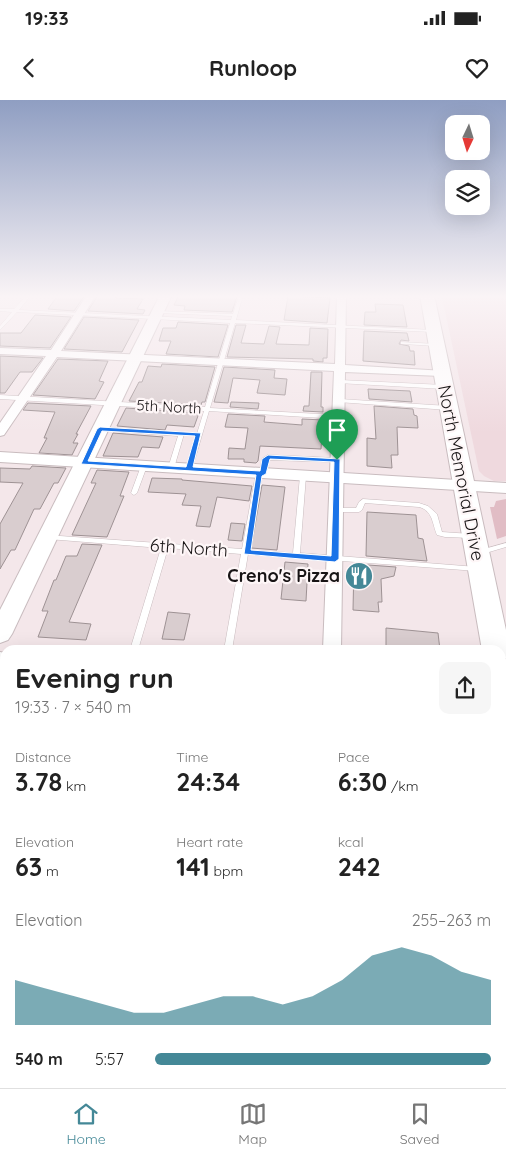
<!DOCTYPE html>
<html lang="en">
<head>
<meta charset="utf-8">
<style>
	:root { --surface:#fff; --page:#f6f6f6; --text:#222; --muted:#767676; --line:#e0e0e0; --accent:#448897 }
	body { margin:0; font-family:Quicksand,sans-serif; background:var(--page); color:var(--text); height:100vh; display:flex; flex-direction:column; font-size:19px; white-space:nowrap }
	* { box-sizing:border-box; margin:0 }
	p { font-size:16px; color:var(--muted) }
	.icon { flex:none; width:28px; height:28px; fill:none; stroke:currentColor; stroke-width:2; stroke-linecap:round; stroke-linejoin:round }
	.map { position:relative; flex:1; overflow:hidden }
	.sheet { position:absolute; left:0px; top:545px; width:506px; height:444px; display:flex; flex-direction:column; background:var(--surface); border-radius:15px 15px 0 0; box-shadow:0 5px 20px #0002 }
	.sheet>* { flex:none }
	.needle { width:32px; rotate:184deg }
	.fabs { position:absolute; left:445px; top:15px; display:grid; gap:10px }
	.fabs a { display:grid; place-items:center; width:45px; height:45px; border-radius:10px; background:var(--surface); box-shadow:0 5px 20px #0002; font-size:25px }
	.pin { position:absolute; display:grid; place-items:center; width:42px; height:42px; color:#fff; margin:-51px -21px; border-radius:50% 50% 50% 0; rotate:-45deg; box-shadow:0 0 5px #0007 }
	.pin .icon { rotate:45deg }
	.round { display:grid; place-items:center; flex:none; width:52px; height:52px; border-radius:10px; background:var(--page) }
	.overview { display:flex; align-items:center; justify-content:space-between; height:85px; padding:0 15px }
	h1 { font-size:28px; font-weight:700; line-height:38px }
	.metrics { display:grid; grid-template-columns:repeat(3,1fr); gap:8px; height:85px; padding:5px 15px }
	.metrics div { display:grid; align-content:center }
	.metrics b { font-size:25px; font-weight:700 }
	.metrics small { font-size:14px; font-weight:400 }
	.metrics p { font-size:14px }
	.chart { height:140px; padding:10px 15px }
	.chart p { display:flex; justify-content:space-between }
	.chart svg { width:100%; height:90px; margin-top:5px; fill:var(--accent); opacity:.7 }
	ul { padding:0 15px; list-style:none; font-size:16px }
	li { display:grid; grid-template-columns:80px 60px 1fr; align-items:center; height:38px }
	li i { height:12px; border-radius:6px; background:var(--accent) }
	.status { display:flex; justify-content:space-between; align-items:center; height:35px; padding:0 25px; background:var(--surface); direction:ltr }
	.status svg { height:14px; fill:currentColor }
	header { display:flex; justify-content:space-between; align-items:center; height:65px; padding:0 15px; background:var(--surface); font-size:22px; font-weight:700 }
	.tab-bar { display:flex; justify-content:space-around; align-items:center; height:70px; border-top:1px solid var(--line); background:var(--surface); font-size:14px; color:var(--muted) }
	.tab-bar a { display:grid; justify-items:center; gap:2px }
	.tab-bar .current { color:var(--accent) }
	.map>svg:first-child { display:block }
</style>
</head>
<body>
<div class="status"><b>19:33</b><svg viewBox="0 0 49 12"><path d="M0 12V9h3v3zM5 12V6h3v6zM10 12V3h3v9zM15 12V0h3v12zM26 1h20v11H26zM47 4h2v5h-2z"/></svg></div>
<header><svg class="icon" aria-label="back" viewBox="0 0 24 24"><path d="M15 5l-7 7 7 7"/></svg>Runloop<svg class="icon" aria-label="heart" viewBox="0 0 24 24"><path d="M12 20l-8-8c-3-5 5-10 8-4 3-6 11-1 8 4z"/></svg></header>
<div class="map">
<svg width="506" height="988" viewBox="0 0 506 988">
	<rect width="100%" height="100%" fill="#f4e7ea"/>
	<path fill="#efd9de" d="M442,197L506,199V381H494L484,376L479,371Z"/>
	<path fill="#e1bdc5" d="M506,399V436L497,439L490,407H494L496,401Z"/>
	<path fill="#d9cdcf" stroke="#9e9294" d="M58,195H85L74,211L48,209Z
		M98,195H118L116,198L143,199L137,209L145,210L143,214L88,211Z
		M179,195H207L237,196L232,212L184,210L185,206L174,205Z
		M288,196L330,198L327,223L284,220Z
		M375,204L403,205L407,227L364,225L365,212H376Z
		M35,215L71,217L50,248L0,246V233H21Z
		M84,217L139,220L122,252L64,249Z
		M178,222L228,225L218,257L166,254L171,241H159L163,228H176Z
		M236,225H246L241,243L264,244L269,226L280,227L276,244L309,245L310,228L328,229L327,258H323V262L313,261V259L227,257Z
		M364,231L407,233L409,241L401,240L399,244L409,246L410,251H414L415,265L363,261Z
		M0,256L43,258L32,272H20L5,293H0Z
		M58,259L108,261L99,281L104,282L95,299L33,295Z
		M162,264L215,267L205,302H202L201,305L129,301L139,282H142L148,266L161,267Z
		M224,267L275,270L274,278L287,279L285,295L257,293L260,280L233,278L228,303L214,302Z
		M311,272H322L321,307H323V312L303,311L304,306H309Z
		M368,289L410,291L412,302L369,299Z
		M231,302L259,303L258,309L230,307Z
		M28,303L91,306L76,334H78L73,343H78L72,355L39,353L47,338H44L55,312L23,310Z
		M374,306L413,309L414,315L417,316L418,328L397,327L398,355H391L392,368L367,366V338L376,339Z
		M126,308L199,313L194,327L167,325L165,330L117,326Z
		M228,314L265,316L264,322L302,325V319L323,320L321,349L260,346L258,361L256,363L244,362V359H228L229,348L245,349L248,328L225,327Z
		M113,333L163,337L159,348L142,347L138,357L103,356Z
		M32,366L66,368L58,383H54L40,409H34L15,450H11L0,469V424L23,383L0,382V368L30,369Z
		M97,370L129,372L120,396H124L107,437L72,435L96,383H91Z
		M152,378L182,379V380L252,386L249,401L217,397L210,427L196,426L201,406L182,405L186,394L148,392Z
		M262,385L285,387L277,450L251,448Z
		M367,412L416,415L418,438L423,439L427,461L366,456Z
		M231,423L245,424L242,441L228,440Z
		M82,444L102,445L69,522L91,524L86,540L38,537L48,511H42L54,480H56L66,456H77Z
		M285,462L308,464L306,501L281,499Z
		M354,464L396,467L394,476L381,479L382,502H378L379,512L353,510Z
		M168,512L190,514L184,540L162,539Z
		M386,528L438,533L440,550L386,547Z"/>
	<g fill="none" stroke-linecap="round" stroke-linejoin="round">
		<defs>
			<path id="service" d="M27,195H31L19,210L231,220L232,216L158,213L156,212L158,211L233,214L239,195H243L236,220L433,230L435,231L433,232L235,223L210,308L338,315L341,317L338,319L209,311L192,369L189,371L186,369L204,311L0,299V295L205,307L230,223L17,212L0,230V226L12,212L0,211V209H14Z
				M401,242L436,244L438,245L436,246L403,244H401Z
				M340,280L444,285L447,287L444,289L338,283V281Z
				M340,299L448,306L451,308L448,310L338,302L337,301Z
				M100,327L183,333L184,334L174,368L171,370L168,368L178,336L98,330L97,329Z
				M268,355L337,358L340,360L337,362L268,360L266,374L265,375L262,376L249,450L293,453L300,376L303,374L306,376L300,453L477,467L481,469L477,471L248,454L232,550H224L241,454L168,448L138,550H130L161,448L48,439L45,437L46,435L242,449L256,373L260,371L262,359Z
				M144,364L147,366L137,393L134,395L132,394L131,393L141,366Z
				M363,399L419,403L428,406L437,414L442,432L471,434L474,436L471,438L445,437L437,435C432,423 433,411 419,407L365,403L362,410L359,412H336L333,410L336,408H356L359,402Z
				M506,443V447L479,455L475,453L477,451Z
				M501,632H506V640H501Z
				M0,693L5,694V702L0,701Z
				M504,717L506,718V738L502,736L501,734V718Z
				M501,849L506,850V862L501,861Z
				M501,904L506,905V917L501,916Z
				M5,978V984H11L10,988H0V979Z"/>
			<path id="minor" d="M87,195H96L61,251L335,264L337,195H346L345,265L445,271L447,273L441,276L345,272L341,550H323L334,271L57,257L4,335L0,336V323L46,256L0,254V248L51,250Z
				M414,195H432C428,199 416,200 414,195Z
				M0,552L5,553V567L0,566Z
				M501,937L506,938V964H501Z
				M304,984H332V988H304Z"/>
			<path id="tertiary" d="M0,352L506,383V393L0,362Z"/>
			<path id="secondary" d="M160,195H172L12,534L8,540L0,543V510Z"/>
			<path id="primary" d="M420,195H434L506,530V558L501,559V550H482Z
				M501,561L506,562V603L501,601Z"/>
		</defs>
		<use href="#service" stroke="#c9bcbf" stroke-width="1"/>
		<use href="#minor" stroke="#c9bcbf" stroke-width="2"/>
		<use href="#tertiary" stroke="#c9bcbf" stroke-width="2"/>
		<use href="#secondary" stroke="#c9bcbf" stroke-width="2"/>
		<use href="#primary" stroke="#c9bcbf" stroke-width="2"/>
		<use href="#service" fill="#fff" fill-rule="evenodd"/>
		<use href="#minor" fill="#fff" fill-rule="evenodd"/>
		<use href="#tertiary" fill="#fff" fill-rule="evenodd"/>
		<use href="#secondary" fill="#fff" fill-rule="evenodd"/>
		<use href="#primary" fill="#fff" fill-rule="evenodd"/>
	</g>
	<linearGradient id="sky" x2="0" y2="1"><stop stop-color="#8f9ec2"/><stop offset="0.59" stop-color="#faf4f6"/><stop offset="1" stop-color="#faf4f6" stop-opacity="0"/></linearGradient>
	<rect width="506" height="333" fill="url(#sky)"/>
	<path fill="#1a73e8" stroke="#fff" fill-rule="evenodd" d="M100,327L201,333L193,367L260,371L262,359L268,355L340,359L339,459L335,462L244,454L256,375L81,364L97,329ZM102,331L195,336L186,367L88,361ZM270,359L334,362L331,456L251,450L262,376L266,374Z"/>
	<defs>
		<symbol id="restaurant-disc" viewBox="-11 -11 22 22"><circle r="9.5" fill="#448897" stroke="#fef6f7"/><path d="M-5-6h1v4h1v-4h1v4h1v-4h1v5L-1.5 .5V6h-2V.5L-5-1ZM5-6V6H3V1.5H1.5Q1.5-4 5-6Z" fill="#fff"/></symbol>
	</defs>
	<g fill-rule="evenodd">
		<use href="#restaurant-disc" x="343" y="460" width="32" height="32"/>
	</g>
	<g text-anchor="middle" stroke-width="4.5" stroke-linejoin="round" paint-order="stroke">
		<g font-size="15" fill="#181415" stroke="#fef6f7">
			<text transform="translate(169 307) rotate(3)" y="5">5th North</text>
		</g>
		<g font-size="18" fill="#181415" stroke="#fef6f7">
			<text transform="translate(461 373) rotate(79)" y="6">North Memorial Drive</text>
			<text transform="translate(189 448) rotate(4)" y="6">6th North</text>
		</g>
		<g font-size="18" font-weight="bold" fill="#181415" stroke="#fef6f7" text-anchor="end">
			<text x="340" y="482">Creno's Pizza</text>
		</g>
	</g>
</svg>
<div class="fabs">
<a><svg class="needle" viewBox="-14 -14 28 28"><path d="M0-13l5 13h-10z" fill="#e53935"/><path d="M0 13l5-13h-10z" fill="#767676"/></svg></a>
<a><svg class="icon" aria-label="layers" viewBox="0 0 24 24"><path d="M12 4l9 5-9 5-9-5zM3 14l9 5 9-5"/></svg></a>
</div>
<div class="pin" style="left:337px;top:360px;background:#1e9e55"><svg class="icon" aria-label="arrive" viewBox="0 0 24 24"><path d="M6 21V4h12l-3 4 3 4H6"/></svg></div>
<section class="sheet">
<div class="overview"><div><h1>Evening run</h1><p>19:33 · 7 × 540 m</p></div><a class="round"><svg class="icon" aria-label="share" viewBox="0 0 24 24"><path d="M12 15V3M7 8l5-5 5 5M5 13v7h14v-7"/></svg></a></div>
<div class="metrics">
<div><p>Distance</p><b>3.78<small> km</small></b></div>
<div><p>Time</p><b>24:34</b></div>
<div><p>Pace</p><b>6:30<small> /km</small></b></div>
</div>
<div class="metrics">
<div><p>Elevation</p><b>63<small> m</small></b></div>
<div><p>Heart rate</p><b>141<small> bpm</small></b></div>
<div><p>kcal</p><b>242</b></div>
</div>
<div class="chart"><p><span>Elevation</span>255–263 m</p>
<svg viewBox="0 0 160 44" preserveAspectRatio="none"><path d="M0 44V22L10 26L20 30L30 34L40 38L50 38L60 34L70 30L80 30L90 34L100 30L110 22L120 10L130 6L140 10L150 18L160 22V44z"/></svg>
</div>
<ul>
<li><b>540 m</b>5:57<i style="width:100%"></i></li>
</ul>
</section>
</div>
<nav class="tab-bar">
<a class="current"><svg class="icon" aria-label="home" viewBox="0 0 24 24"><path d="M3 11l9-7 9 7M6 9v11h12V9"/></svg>Home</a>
<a><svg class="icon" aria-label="map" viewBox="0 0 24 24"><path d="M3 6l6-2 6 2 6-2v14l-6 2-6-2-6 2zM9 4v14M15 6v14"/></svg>Map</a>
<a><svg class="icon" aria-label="saved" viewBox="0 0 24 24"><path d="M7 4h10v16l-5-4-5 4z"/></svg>Saved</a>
</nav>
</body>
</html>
